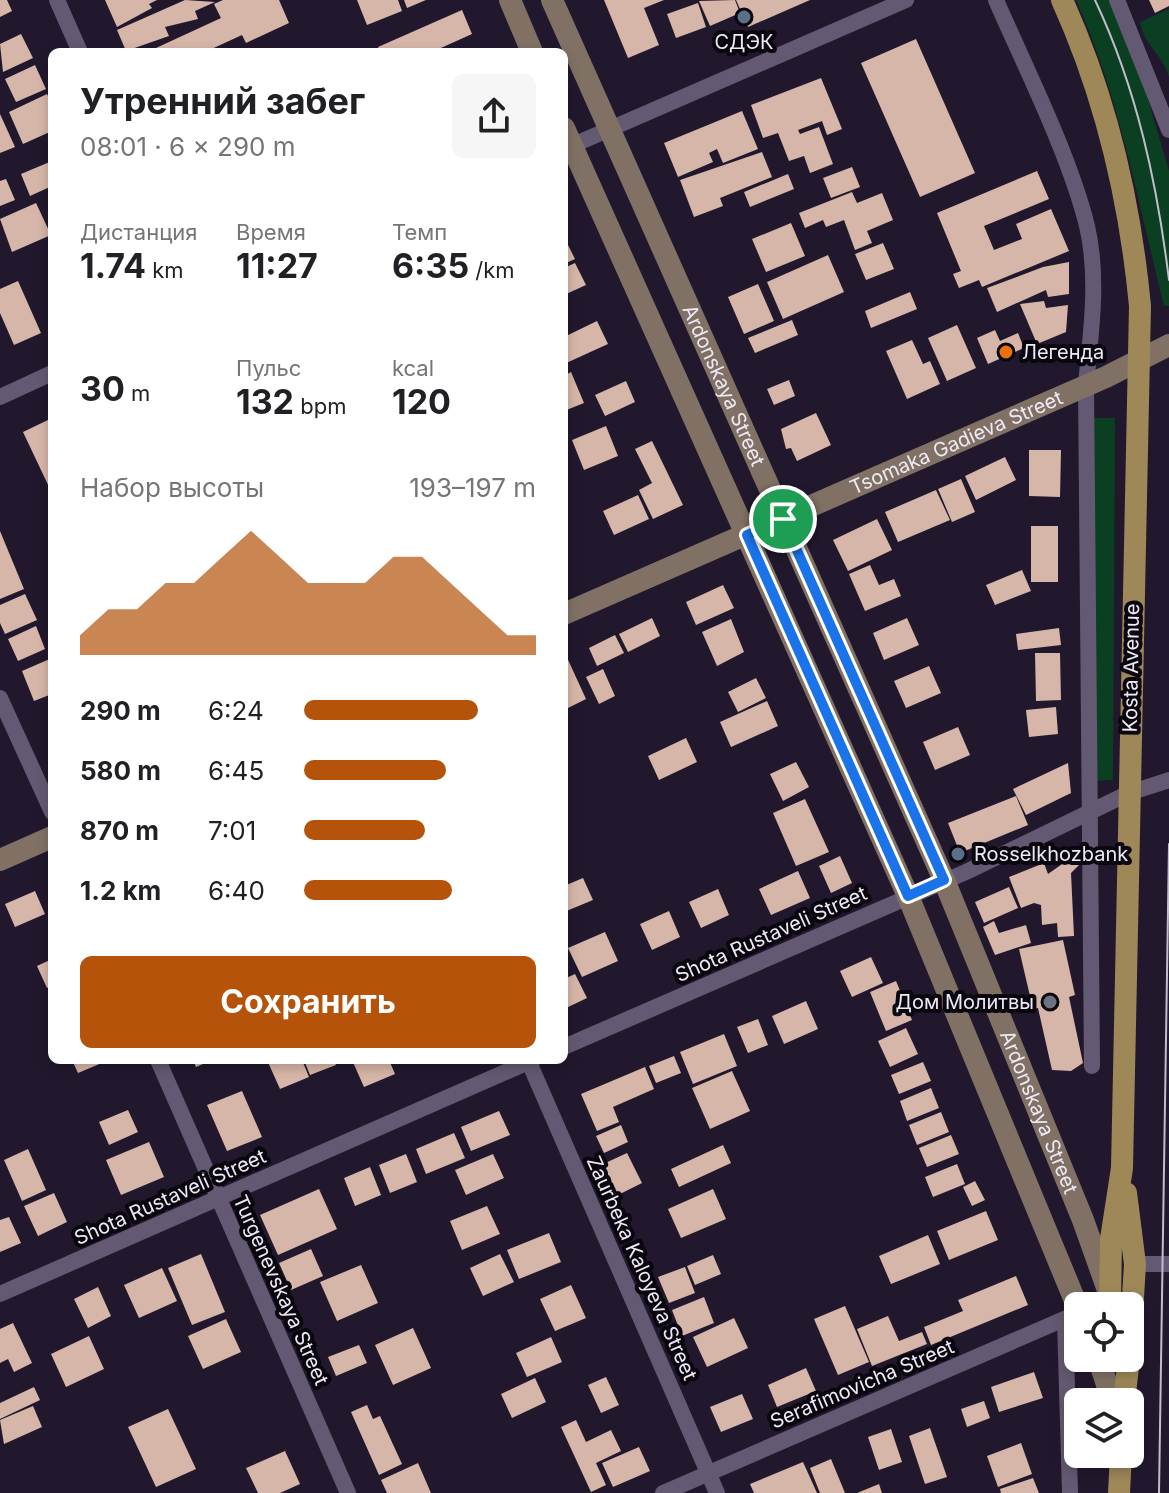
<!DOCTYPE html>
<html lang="ru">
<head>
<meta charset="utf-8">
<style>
	:root { --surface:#fff; --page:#f6f6f6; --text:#202124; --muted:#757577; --accent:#b45309 }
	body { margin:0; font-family:Inter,sans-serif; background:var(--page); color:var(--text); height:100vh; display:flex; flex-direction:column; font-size:30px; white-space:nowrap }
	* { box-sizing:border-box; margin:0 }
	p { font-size:26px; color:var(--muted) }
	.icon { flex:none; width:44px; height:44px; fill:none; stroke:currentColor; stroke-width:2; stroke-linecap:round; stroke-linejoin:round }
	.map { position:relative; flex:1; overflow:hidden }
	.panel { position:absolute; left:48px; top:48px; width:520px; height:1016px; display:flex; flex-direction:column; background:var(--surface); border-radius:12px; box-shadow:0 4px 12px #0003 }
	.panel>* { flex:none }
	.controls { position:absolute; left:1064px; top:1292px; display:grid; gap:16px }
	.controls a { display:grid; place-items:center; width:80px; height:80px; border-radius:12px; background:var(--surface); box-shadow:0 4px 12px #0003; font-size:40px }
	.pin { position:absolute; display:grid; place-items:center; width:68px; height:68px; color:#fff; margin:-34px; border:4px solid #fff; border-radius:50%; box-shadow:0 2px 8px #0007 }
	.round { display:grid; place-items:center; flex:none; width:84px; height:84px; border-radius:12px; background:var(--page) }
	.overview { display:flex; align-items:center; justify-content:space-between; height:136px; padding:0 32px }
	h1 { font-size:36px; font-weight:700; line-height:60px }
	.metrics { display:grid; grid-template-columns:repeat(3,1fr); gap:12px; height:136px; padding:8px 32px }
	.metrics div { display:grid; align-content:center }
	.metrics b { font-size:34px; font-weight:700 }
	.metrics small { font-size:22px; font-weight:400 }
	.metrics p { font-size:22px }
	.chart { height:224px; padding:16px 32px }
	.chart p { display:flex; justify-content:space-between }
	.chart svg { width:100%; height:144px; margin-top:8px; fill:var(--accent); opacity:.7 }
	.cta { display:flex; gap:16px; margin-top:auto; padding:16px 32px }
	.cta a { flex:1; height:92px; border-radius:12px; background:var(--accent); color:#fff; font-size:32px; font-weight:700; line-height:92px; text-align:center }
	ul { padding:0 32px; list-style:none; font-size:26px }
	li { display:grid; grid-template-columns:128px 96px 1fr; align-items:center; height:60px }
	li i { height:20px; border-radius:10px; background:var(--accent) }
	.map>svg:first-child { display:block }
</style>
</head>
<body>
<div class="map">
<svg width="1169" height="1493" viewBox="0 0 1169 1493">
	<rect width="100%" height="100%" fill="#21182d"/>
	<path fill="#0b3f21" d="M1076,0H1110L1137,62L1169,171V306H1164C1138,202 1120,98 1076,0Z
		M1169,9V77C1164,56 1143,44 1140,22Z
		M1094,418H1115L1113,780L1093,781Z"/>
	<path fill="#d6b6a8" d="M0,0H7L12,11L0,17Z
		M105,0H157L149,4L152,8L117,27Z
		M185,0L215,2L195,11L198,19L165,27L169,36L126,51L117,30Z
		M223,0H279L289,23L246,43L242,35L205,52H158L156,48L221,18L214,4Z
		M357,0H398L402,11L367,25Z
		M404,0H426L407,8Z
		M604,0H664L644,8L659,45L628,58Z
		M735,0L740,13L710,26L699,1Z
		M736,0H810L748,27Z
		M1149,0H1169V6L1155,13Z
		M698,3L706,27L676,38L667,14Z
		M462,10L472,34L432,52H380L378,47Z
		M21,34L33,58L3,72L0,44Z
		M916,39L975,173L920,197L861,63Z
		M35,65L46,89L16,102L5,79Z
		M821,78L842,129L827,135L822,121L798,130L800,134L819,127L833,164L810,173L804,156L789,161L778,133L763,138L751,105Z
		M47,94L52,104V131L23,144L9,112Z
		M742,111L758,149L723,163L717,149L709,153L713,162L678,177L664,143Z
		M0,114L15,147L0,153Z
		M762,152L772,177L720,198L723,206L694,217L680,180Z
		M52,161V186L30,196L21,174Z
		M852,167L860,187L831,198L823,178Z
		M1037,171L1049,199L984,226L994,250L1022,239L1016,224L1051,209L1069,251L982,287L979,280L959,288L953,274L961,271L937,213Z
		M788,174L794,189L750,207L744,192Z
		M6,179L15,200L0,206V181Z
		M852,192L857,203L882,193L893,220L867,231L872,243L855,250L844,220L826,227L823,220L805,228L799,213Z
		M36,203L51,235L12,252L0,219Z
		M791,223L805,256L766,272L752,239Z
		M564,237L575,259L564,264Z
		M883,243L894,269L866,280L855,254Z
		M828,255L844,292L783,319L767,282Z
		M1069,262V294L1048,297L1046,290L997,312L987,288L1043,267Z
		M575,263L586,285L564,295V268Z
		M18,281L41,333L14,345L0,313V289Z
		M758,284L774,321L744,334L728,297Z
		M910,292L917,309L871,328L865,311Z
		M1044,301L1046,308L1068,305L1066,332L1037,344L1020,304Z
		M792,320L798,335L755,353L748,338Z
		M597,321L608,344L564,364V337Z
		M957,325L976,368L947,381L928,338Z
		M995,330L1000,341L1018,333L1024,348L988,364L977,338Z
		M912,340L923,364L930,361L940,384L907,399L886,351Z
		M571,372L584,403L564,411V376Z
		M789,380L795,396L774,405L767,389Z
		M626,381L635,402L605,416L595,395Z
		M816,413L831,445L797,461L791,448L786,449L781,429Z
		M50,419L52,488L50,489L23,432Z
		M606,426L618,456L584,470L572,440Z
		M652,441L683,505L653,519L639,490L652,483L635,449Z
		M1029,450H1061L1060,497L1029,496Z
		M1005,457L1016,480L976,500L965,476Z
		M961,479L975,512L952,522L938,489Z
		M936,490L950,520L898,542L885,512Z
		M638,495L649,519L614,535L603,511Z
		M877,519L892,550L848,571L833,540Z
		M1031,526H1058V582H1031Z
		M0,531L24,589L0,599Z
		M870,565L879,585L894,579L901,596L865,611L849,574Z
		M1022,570L1031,591L995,605L986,585Z
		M723,585L734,608L696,625L686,602Z
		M25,594L37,620L5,634L0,623V605Z
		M652,618L660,636L628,652L619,634Z
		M907,618L919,645L884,660L873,633Z
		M731,619L744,652L717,666L702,632Z
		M36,626L45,649L18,661L8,639Z
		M1059,628L1061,645L1018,650L1016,634Z
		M615,635L624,653L597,666L589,648Z
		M564,651L586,699L564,710Z
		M1035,653H1060L1061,700L1036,701Z
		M52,658V694L34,701L22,671Z
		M929,666L941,693L906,708L894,681Z
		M603,669L615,696L599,704L586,677Z
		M756,678L766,698L738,712L728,692Z
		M767,701L778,726L731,747L720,722Z
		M1056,707L1058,734L1029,737L1026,710Z
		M958,727L970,755L935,770L923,742Z
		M686,738L697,762L659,780L648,756Z
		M796,762L809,787L783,801L770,774Z
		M1068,763L1071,793L1026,815L1013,789Z
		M1016,796L1028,825L960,853L948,823Z
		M805,799L829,852L796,866L773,813Z
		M840,856L852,883L831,893L819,866Z
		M1072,857L1081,863L1071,873L1074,936L1058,937L1057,923L1042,925L1041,905L1034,903L1021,908L1009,877L1044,863L1048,874Z
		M798,871L810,898L771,915L759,889Z
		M583,878L593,900L564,912V886Z
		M1009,887L1018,908L984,923L975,902Z
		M718,889L729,915L701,928L689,902Z
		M35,891L45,914L15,927L5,904Z
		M669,911L680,937L652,950L640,924Z
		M994,921L999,933L1026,925L1031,943L995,955L983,927Z
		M605,932L618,961L582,977L568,948Z
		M1063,940L1075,995L1069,997L1083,1063L1071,1071L1052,1070L1038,1008L1033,1009L1019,949Z
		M871,957L883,983L852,997L840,971Z
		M52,959V986L47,988L37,966Z
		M575,974L587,998L564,1009V979Z
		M896,981L912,1020L886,1031L870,992Z
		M806,1001L818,1029L784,1044L772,1016Z
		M758,1019L768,1045L748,1053L737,1027Z
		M906,1028L918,1054L890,1067L878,1041Z
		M724,1034L737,1066L693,1084L680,1052Z
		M674,1056L681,1073L656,1083L649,1066Z
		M72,1060H109L78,1073Z
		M193,1060H212L196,1067Z
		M267,1060H302L309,1077L280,1089Z
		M304,1060H334L336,1065L310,1075Z
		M352,1060H389L395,1074L364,1087Z
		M923,1062L931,1081L899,1094L891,1075Z
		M645,1067L654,1089L613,1107L619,1122L597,1131L581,1094Z
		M732,1071L750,1111L710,1129L692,1088Z
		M931,1088L939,1108L907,1121L900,1101Z
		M242,1091L262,1137L227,1151L207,1105Z
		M128,1110L138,1132L109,1145L99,1122Z
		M499,1111L510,1135L471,1151L461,1127Z
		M941,1112L949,1132L917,1145L909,1125Z
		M621,1125L628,1142L604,1153L596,1136Z
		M454,1133L465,1158L426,1174L416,1149Z
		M951,1135L959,1154L927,1167L919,1148Z
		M149,1142L164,1177L121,1195L106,1160Z
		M723,1145L731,1163L679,1187L671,1169Z
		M28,1149L46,1190L22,1201L4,1160Z
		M627,1153L642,1183L616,1196L601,1165Z
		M406,1154L417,1182L390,1193L379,1165Z
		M493,1154L504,1178L466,1195L455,1170Z
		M957,1164L965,1184L933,1197L925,1177Z
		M370,1167L381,1195L355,1206L344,1178Z
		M975,1181L985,1200L972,1206L963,1187Z
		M319,1189L337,1229L278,1255L260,1215Z
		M713,1189L726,1219L681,1238L668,1209Z
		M54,1193L67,1222L38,1236L24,1206Z
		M487,1206L500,1234L462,1250L450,1221Z
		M986,1211L998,1240L949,1260L937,1231Z
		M9,1217L21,1243L0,1252V1220Z
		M549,1233L561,1262L519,1279L507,1250Z
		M928,1235L940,1264L891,1284L879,1256Z
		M311,1249L323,1276L291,1290L279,1263Z
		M201,1254L225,1312L192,1325L168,1268Z
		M500,1254L514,1282L483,1296L470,1268Z
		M713,1255L721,1274L695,1285L687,1266Z
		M361,1265L378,1303L337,1321L320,1282Z
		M685,1267L695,1293L669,1303L658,1277Z
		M162,1268L177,1301L139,1318L124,1285Z
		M1016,1276L1028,1305L931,1345L924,1327L963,1311L958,1300Z
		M571,1285L586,1318L555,1331L540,1299Z
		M98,1287L111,1316L88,1328L74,1299Z
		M704,1297L714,1323L682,1336L672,1310Z
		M845,1306L869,1362L838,1375L814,1319Z
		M888,1316L899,1341L922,1332L927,1344L872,1366L857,1329Z
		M734,1318L748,1348L707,1367L693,1337Z
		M226,1319L241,1352L203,1369L188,1336Z
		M13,1323L32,1363L14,1372L8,1359L0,1363V1329Z
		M413,1328L431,1368L393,1385L375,1345Z
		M89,1336L104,1369L66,1387L51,1354Z
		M551,1337L562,1362L527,1377L516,1353Z
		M359,1345L367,1363L336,1376L328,1357Z
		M806,1368L816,1391L777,1407L768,1385Z
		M1034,1372L1043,1398L999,1412L991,1387Z
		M606,1377L619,1405L601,1413L588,1385Z
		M535,1378L546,1402L512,1418L501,1394Z
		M34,1387L40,1400L0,1419V1403Z
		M742,1394L753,1419L721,1432L710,1407Z
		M984,1401L990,1418L967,1427L961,1409Z
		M367,1405L373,1419L380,1416L402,1464L379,1475L351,1412Z
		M33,1406L42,1427L4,1444L0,1420Z
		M168,1409L196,1469L156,1487L128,1427Z
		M576,1420L586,1442L611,1430L621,1451L596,1463L606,1485L591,1492L561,1427Z
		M930,1428L947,1477L925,1484L909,1436Z
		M891,1429L902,1462L879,1470L868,1437Z
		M1021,1443L1032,1474L998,1487L987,1456Z
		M639,1447L650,1471L613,1487L602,1463Z
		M285,1451L300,1484L280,1493H258L246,1468Z
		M831,1459L845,1493H820L810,1468Z
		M803,1462L817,1493H754L750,1484Z
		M418,1463L431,1493H387L381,1480Z
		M1033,1478L1039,1493H1001L1000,1489Z
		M879,1484L882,1493H857Z"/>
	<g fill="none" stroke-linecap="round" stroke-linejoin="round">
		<path stroke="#645972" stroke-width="16" d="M57,0L80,52
			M996,0C1026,69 1069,154 1087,226C1099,277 1091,333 1086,384L1092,1066
			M1117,0L1169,130
			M564,149L906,0
			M0,397L52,373
			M0,698L52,812
			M564,1047L966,872L1129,793L1169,780
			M158,1060L348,1493
			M528,1060L717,1493
			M1135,1264H1169
			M0,1294L533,1060
			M1065,1320L1070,1493
			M663,1493L1078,1313"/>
		<g stroke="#817165" stroke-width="22">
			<path d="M510,0L532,52"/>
			<path id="s1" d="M552,0L944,880L1083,1220L1109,1293"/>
			<path d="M564,128L908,896L1078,1308"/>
			<path id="s2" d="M564,614L1106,377L1169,345"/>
			<path d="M0,860L52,837"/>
			<path d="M1098,1358L1113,1402"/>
		</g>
		<path stroke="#9e8858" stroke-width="22" d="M1062,0C1106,97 1130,201 1140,306L1122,1168L1111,1239L1110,1306
			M1126,1193L1135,1264L1130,1347
			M1124,1402L1129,1358
			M1119,1493L1121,1454"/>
		<path stroke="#c2bccb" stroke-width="2" d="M1095,0C1137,89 1157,183 1169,280
			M1159,1493L1169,844"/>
	</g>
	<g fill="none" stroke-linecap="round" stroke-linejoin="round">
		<defs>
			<path id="route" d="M783,519L944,880L908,896L747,535Z"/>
		</defs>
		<use href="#route" stroke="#fff" stroke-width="16"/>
		<use href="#route" stroke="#1a73e8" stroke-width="10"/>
	</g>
	<g fill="#5c6f8a" stroke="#09060e" stroke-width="3">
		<circle cx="744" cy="17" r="8"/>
		<circle cx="958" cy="854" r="8"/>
	</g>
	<circle fill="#e8710a" stroke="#09060e" stroke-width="3" cx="1006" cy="352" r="8"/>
	<circle fill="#6b7280" stroke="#09060e" stroke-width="3" cx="1050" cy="1002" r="8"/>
	<g text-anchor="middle" stroke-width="8" stroke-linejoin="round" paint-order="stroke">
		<g font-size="20" fill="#efe9f7" stroke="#09060e" text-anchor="start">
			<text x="744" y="49" text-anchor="middle">СДЭК</text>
			<text x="1022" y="359">Легенда</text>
			<text x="974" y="861">Rosselkhozbank</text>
			<text x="1034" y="1009" text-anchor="end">Дом Молитвы</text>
		</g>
		<g font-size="20" fill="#efe9f7" stroke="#09060e">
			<text dy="7" stroke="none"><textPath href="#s1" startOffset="422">Ardonskaya Street</textPath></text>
			<text dy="7" stroke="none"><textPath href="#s2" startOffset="428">Tsomaka Gadieva Street</textPath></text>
			<text transform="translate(1131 668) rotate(-89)" y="7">Kosta Avenue</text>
			<text transform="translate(771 934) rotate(-24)" y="7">Shota Rustaveli Street</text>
			<text dy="7" stroke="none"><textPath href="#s1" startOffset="1214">Ardonskaya Street</textPath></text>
			<text transform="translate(170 1197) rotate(-24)" y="7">Shota Rustaveli Street</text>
			<text transform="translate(642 1268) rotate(66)" y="7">Zaurbeka Kaloyeva Street</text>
			<text transform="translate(281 1290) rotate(66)" y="7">Turgenevskaya Street</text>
			<text transform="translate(862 1384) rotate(-23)" y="7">Serafimovicha Street</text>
		</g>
	</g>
</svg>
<div class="controls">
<a><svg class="icon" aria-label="locate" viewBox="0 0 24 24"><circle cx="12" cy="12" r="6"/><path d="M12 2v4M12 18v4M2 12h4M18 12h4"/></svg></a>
<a><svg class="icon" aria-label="layers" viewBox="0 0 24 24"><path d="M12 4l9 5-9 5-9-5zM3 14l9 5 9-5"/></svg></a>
</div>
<div class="pin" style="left:783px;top:519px;background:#1e9e55"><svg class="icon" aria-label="arrive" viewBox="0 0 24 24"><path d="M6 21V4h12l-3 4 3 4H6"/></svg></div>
<section class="panel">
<div class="overview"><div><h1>Утренний забег</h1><p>08:01 · 6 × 290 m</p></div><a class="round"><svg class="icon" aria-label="share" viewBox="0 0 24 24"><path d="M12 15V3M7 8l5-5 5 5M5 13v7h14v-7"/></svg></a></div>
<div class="metrics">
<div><p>Дистанция</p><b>1.74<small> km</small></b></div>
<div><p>Время</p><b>11:27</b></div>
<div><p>Темп</p><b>6:35<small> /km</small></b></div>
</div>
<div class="metrics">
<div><b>30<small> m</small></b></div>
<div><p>Пульс</p><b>132<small> bpm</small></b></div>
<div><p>kcal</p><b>120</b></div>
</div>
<div class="chart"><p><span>Набор высоты</span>193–197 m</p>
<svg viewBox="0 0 160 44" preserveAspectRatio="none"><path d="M0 44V38L10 30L20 30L30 22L40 22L50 14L60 6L70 14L80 22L90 22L100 22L110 14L120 14L130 22L140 30L150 38L160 38V44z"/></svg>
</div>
<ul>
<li><b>290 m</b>6:24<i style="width:75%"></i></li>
<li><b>580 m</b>6:45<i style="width:61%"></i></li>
<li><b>870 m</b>7:01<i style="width:52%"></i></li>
<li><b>1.2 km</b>6:40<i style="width:64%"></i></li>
</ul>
<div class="cta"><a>Сохранить</a></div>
</section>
</div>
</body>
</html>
